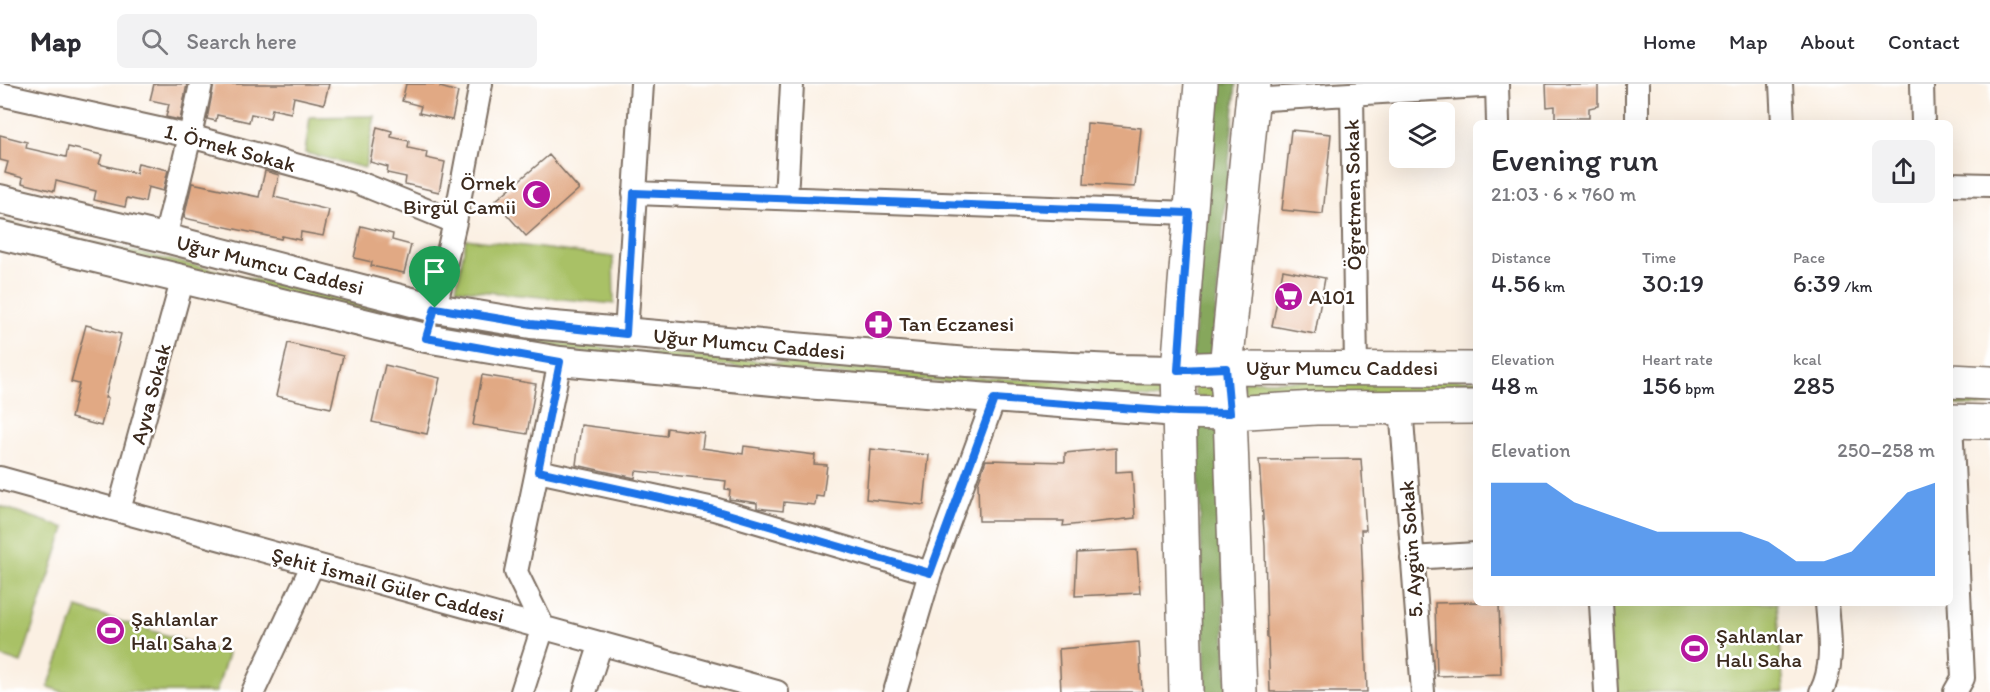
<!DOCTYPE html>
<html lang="en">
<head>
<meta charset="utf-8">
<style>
	:root { --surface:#fff; --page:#f2f2f3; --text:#2b2b33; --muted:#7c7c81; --line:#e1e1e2; --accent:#1a73e8 }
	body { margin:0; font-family:Itim,sans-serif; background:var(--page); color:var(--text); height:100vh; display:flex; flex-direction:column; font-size:22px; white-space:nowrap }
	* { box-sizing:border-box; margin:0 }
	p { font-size:20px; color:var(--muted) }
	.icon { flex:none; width:33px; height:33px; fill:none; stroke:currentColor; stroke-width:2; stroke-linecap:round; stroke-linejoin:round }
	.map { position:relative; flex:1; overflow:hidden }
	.sheet { position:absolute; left:1473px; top:36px; width:480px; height:486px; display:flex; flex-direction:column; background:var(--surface); border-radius:9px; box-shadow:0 6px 24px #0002 }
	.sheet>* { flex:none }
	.controls { position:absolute; left:1389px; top:18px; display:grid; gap:12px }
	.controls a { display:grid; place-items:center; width:66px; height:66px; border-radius:9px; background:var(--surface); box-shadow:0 6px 24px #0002; font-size:30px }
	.pin { position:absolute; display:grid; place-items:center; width:51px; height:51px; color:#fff; margin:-62px -26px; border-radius:50% 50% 50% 0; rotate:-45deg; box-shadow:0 0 6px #0007 }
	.pin .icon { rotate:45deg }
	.round { display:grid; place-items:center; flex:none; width:63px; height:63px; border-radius:9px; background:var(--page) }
	.summary { display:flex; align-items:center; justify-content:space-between; height:102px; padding:0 18px }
	h1 { font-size:33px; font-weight:600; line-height:45px }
	.figures { display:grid; grid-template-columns:repeat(3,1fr); gap:9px; height:102px; padding:6px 18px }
	.figures div { display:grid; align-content:center }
	.figures b { font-size:26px; font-weight:600 }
	.figures small { font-size:16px; font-weight:400 }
	.figures p { font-size:16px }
	.chart { height:168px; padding:12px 18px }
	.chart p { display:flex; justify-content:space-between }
	.chart svg { width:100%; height:108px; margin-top:6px; fill:var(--accent); opacity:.7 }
	header { display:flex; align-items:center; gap:36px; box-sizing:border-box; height:84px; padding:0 30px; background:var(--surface); border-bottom:2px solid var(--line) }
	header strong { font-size:28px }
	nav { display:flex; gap:33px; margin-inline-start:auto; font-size:21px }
	.search { width:420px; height:54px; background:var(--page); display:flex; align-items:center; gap:15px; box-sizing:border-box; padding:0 21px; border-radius:9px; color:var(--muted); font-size:22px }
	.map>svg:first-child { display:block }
</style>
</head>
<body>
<header>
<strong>Map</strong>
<div class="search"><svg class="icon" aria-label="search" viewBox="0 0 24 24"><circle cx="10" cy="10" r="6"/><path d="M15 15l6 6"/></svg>Search here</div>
<nav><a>Home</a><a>Map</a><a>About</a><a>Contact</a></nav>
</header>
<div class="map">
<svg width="1990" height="608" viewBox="0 0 1990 608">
	<rect width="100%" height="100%" fill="#fff"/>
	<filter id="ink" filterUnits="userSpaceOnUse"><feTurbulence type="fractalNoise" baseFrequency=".0167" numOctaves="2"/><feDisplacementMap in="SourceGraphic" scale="12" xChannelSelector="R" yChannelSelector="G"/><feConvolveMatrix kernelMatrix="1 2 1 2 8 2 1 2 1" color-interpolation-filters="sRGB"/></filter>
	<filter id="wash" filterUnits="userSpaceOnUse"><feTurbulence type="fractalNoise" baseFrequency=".008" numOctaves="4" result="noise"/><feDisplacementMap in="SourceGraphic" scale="24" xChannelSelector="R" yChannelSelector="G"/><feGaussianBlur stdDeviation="1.35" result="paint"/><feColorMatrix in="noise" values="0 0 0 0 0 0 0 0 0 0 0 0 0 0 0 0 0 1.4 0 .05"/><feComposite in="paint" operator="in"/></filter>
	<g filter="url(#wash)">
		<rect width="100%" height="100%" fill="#fbf0e3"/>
		<path fill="#a9c166" stroke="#727642" stroke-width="1.5" d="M375,32L365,84L305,69L310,33Z
			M0,137L416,232L411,242L0,147Z
			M466,155L613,173L614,220L456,205Z
			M446,240L537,256L636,267L787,279L973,293L1133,300L1164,297L1162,315L633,275L444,250Z
			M1210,295L1217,314L1196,313L1194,305L1196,301Z
			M1476,296V312L1246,316L1243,297Z
			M1950,310L1990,311V322L1950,321Z
			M0,422L65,444L21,579L0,572Z
			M1607,519H1777L1784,608H1614Z
			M77,524L228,570L216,608H63L48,603Z"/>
		<path fill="#86a75b" stroke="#60683c" stroke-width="1.5" d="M1214,0H1236L1212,271L1192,275Z
			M1200,339L1218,344L1227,608H1206L1197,345Z"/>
		<g id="blocks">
			<path fill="#e1a984" d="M154,0H187L180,36L166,33L169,20L150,16Z
				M214,0H329L324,20L294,13L291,29L272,25L270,34L251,30L249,38L217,31L216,37L207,35Z
				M406,0H441L440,3L458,8L452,36L419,29L421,22L402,17Z
				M1546,0H1598V22L1589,24V34H1555V22L1547,23Z
				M1087,39L1141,44L1135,103L1084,100Z
				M377,43L392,47L391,53L409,57L408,64L427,68L426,74L445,78L439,108L405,100L406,93L387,89L388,83L370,78Z
				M1291,46L1331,50L1323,130L1282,126Z
				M0,51L27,58L26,64L66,73L68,63L102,71L99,80L136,89L138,79L168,86L163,107L148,103L145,118L127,114L125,123L94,116L96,107L56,97L54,107L22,99L23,94L5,89L8,78L0,76Z
				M549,71L579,105L526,152L495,117Z
				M265,87L279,91L274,113L329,126L323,152L301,148L300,156L282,152L281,155L184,134L192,99L259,113Z
				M361,142L393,150L392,156L411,161L404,189L371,182L372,178L354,174Z
				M1283,186L1325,194L1315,250L1272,242Z
				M86,241L121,250L105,314H108L101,342L71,334L79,300L71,298Z
				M288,259L343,272L331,324L276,312Z
				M385,281L440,294L427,350L372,338Z
				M482,291L536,300L527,350L473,341Z
				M581,341L666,352L667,344L704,349L702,364L743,370L744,362L815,371L814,380L827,381L823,413L816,412L815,421L784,418L783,427L757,424V419L729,415L730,406L725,405L726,397L636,387L635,394L576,381Z
				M1116,364V388L1132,387L1135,434L1063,442L1064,437H979L978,399L986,376L1065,378V369Z
				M870,365L929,371L924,421L866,415Z
				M1361,375L1366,446H1361L1367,608H1270L1268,554H1267L1265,462L1259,376Z
				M1137,466L1140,509L1075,512L1077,469Z
				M1476,518L1499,519L1501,590L1437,592L1435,519Z
				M1139,558L1142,608H1061L1059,565Z"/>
		</g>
	</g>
	<g filter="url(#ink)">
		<use href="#blocks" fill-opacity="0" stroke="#7e6f63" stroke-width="1.5"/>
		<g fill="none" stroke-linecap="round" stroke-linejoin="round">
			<defs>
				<path id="minor" d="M1497,0L1498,39
					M1637,0V39
					M1781,0L1783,39
					M1922,0L1923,39
					M0,10L190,52L357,98L455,138
					M1352,10L1356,284
					M1252,16L1497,1
					M1950,100L1990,101
					M634,109L1189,129
					M786,114L792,0
					M165,154L190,52L201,0
					M435,224L455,138L481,0
					M626,250L642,0
					M1401,323L1423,608
					M1951,337L1963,594L1955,608
					M538,387L714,425L930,489
					M0,394L777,608
					M119,426L183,194
					M1412,474L1476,470
					M1601,519L1606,608
					M253,608L313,480
					M522,608L543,543L516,488L560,277
					M585,608L601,559
					M895,608L930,489L994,315
					M1821,608C1835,581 1829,548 1827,519"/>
				<path id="tertiary" d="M0,115L165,154L435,224L531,240L967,278L1116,285L1178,286
					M0,151L426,254L560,277L805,300L1178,328"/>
				<path id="secondary" d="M1178,286L1226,284L1476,285
					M1950,297L1990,299
					M1178,328L1230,329L1316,324L1476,323
					M1950,337L1990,338"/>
				<path id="primary" d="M1186,608L1178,286L1201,0
					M1240,608L1230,329L1226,284L1254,0"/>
			</defs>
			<use href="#minor" stroke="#7e6f63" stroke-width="26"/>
			<use href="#tertiary" stroke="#7e6f63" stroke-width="32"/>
			<use href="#secondary" stroke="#7e6f63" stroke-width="36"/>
			<use href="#primary" stroke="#7e6f63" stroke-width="36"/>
			<use href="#minor" stroke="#fff" stroke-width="22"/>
			<use href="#tertiary" stroke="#fff" stroke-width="28"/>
			<use href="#secondary" stroke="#fff" stroke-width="33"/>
			<use href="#primary" stroke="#fff" stroke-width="33"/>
		</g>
	</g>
	<g fill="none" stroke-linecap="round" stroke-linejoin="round" filter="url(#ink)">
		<defs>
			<path id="route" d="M634,109L1189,129L1178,286L1226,284L1230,329L1178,328L994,315L930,489L714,426L538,387L560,278L426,254L435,224L531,240L626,250Z"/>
		</defs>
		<use href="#route" stroke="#fff" stroke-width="12"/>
		<use href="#route" stroke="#1a73e8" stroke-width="8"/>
	</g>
	<defs>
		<symbol id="mosque-disc" viewBox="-11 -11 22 22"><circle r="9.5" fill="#b5179e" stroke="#fff"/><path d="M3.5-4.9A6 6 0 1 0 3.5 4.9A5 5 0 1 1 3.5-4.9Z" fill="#fff"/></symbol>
		<symbol id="supermarket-disc" viewBox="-11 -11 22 22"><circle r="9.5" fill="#b5179e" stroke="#fff"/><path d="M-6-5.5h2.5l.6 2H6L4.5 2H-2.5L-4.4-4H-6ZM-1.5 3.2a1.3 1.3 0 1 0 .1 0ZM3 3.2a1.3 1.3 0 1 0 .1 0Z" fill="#fff"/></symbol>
		<symbol id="pharmacy-disc" viewBox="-11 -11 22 22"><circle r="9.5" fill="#b5179e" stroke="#fff"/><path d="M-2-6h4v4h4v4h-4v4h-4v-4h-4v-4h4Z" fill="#fff"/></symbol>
		<symbol id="stadium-disc" viewBox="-11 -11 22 22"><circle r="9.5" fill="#b5179e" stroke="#fff"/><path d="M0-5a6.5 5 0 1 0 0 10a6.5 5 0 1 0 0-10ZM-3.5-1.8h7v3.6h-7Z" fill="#fff"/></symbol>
	</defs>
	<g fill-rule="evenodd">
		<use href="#mosque-disc" x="520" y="94" width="33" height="33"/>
		<use href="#supermarket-disc" x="1272" y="196" width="33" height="33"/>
		<use href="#pharmacy-disc" x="862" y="224" width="33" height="33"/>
		<use href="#stadium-disc" x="94" y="530" width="33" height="33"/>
		<use href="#stadium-disc" x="1678" y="548" width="33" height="33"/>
	</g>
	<g text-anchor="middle" stroke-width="5" stroke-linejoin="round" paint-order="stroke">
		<g font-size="21" fill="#3b2a1e" stroke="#fff">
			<text transform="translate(230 64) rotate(15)" y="7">1. Örnek Sokak</text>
			<text transform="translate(1353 111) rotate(-91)" y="7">Öğretmen Sokak</text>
			<text transform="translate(270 181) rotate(14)" y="7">Uğur Mumcu Caddesi</text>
			<text transform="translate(749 260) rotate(5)" y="7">Uğur Mumcu Caddesi</text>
			<text x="1342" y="291">Uğur Mumcu Caddesi</text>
			<text transform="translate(151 310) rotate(-75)" y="7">Ayva Sokak</text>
			<text transform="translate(1411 465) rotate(-94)" y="7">5. Aygün Sokak</text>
			<text transform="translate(388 501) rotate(15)" y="7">Şehit İsmail Güler Caddesi</text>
		</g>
		<g font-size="21" fill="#3b2a1e" stroke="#fff" text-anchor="start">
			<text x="516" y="106" text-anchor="end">Örnek<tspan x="516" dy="24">Birgül Camii</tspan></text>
			<text x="1309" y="220">A101</text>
			<text x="899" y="247">Tan Eczanesi</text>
			<text x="131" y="542">Şahlanlar<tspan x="131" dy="24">Halı Saha 2</tspan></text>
			<text x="1716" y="559">Şahlanlar<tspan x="1716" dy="24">Halı Saha</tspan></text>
		</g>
	</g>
</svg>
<div class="controls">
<a><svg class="icon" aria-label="layers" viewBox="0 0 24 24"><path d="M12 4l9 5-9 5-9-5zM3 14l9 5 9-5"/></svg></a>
</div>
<div class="pin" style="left:435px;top:224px;background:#1e9e55"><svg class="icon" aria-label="arrive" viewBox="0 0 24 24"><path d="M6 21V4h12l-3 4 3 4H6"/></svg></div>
<section class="sheet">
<div class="summary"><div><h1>Evening run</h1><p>21:03 · 6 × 760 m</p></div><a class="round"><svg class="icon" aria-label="share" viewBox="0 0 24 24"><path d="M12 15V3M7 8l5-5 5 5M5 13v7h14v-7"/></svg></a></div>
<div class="figures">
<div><p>Distance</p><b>4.56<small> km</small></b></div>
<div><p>Time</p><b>30:19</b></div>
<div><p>Pace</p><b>6:39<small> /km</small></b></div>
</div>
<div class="figures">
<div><p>Elevation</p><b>48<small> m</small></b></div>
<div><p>Heart rate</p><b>156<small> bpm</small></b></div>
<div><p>kcal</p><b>285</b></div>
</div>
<div class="chart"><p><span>Elevation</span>250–258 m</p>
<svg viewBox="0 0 160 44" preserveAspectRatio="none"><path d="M0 44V6L10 6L20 6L30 14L40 18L50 22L60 26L70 26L80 26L90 26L100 30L110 38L120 38L130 34L140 22L150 10L160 6V44z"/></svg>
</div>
</section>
</div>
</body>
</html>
